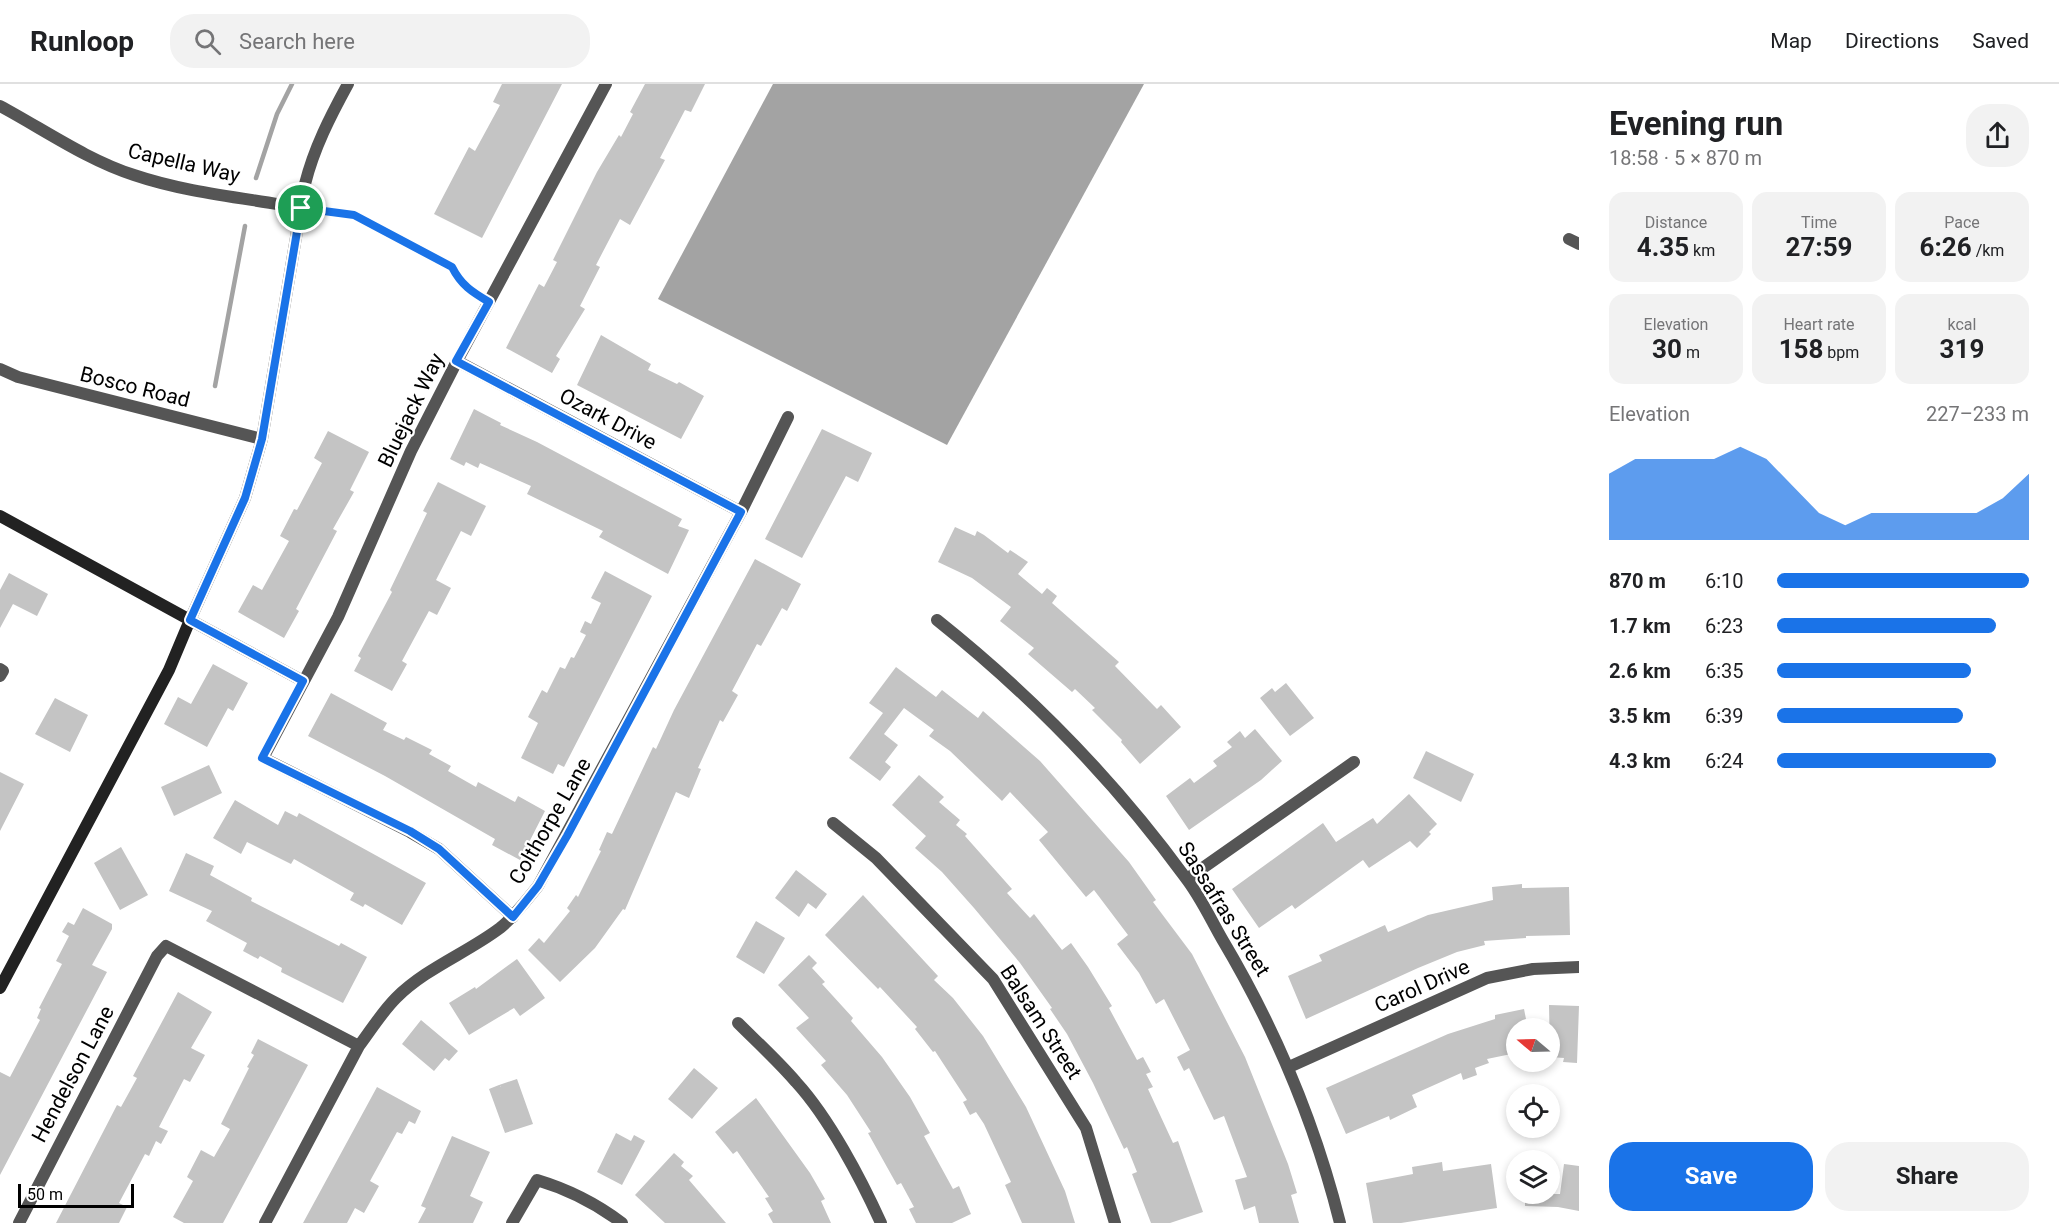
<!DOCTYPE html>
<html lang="en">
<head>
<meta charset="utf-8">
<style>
	:root { --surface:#fff; --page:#f2f2f2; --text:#202124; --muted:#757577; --line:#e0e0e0; --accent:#1a73e8 }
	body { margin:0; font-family:Roboto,sans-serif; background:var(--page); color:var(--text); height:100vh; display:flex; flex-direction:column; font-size:22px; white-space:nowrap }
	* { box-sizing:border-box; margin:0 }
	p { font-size:20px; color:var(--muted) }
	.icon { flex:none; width:33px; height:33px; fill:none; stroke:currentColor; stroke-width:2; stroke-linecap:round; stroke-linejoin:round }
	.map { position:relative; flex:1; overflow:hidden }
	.drawer { display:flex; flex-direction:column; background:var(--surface); width:480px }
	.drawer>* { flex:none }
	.needle { width:39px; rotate:289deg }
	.controls { position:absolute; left:1506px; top:934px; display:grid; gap:12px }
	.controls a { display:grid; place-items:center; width:54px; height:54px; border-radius:50%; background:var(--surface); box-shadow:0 3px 9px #0003; font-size:30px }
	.scale { position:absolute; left:18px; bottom:15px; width:116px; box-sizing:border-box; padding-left:6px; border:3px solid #000; border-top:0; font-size:16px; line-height:21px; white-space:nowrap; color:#000; -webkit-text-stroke:4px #fff; paint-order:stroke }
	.pin { position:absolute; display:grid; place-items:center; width:51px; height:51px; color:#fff; margin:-26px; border:3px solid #fff; border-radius:50%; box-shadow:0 2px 6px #0007 }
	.round { display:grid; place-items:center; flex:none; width:63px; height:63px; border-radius:24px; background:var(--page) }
	.headline { display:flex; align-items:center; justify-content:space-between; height:102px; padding:0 30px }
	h1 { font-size:33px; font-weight:700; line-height:45px }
	.stats { display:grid; grid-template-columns:repeat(3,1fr); gap:9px; height:102px; padding:6px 30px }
	.stats div { display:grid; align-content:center; border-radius:15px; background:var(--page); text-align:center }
	.stats b { font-size:26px; font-weight:700 }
	.stats small { font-size:16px; font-weight:400 }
	.stats p { font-size:16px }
	.chart { height:168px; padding:12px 30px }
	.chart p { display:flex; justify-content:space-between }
	.chart svg { width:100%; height:108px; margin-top:6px; fill:var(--accent); opacity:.7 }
	.primary-button { display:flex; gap:12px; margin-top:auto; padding:12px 30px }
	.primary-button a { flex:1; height:69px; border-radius:24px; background:var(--accent); color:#fff; font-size:24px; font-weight:700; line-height:69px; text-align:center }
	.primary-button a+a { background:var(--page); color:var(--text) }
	ul { padding:0 30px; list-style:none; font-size:20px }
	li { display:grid; grid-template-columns:96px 72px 1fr; align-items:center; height:45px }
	li i { height:15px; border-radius:8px; background:var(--accent) }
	header { display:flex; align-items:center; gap:36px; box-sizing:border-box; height:84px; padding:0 30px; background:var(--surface); border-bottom:2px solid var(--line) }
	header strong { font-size:28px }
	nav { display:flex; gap:33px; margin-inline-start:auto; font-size:21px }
	.search { width:420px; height:54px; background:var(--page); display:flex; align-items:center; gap:15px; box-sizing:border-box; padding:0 21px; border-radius:24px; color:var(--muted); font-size:22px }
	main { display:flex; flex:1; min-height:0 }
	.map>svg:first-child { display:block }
</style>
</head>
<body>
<header>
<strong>Runloop</strong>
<div class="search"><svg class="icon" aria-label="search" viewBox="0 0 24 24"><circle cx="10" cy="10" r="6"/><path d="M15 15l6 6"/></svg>Search here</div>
<nav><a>Map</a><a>Directions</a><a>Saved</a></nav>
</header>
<main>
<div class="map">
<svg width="1579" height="1139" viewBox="0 0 1579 1139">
	<rect width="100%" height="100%" fill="#fff"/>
	<path fill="#a3a3a3" d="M773,0H1144L947,361L658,215Z"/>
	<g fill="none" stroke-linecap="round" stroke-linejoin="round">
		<path stroke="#a3a3a3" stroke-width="4.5" d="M256,94L277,30L292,0
			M215,302L245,142"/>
	</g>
	<path fill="#c4c4c4" d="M502,0H562L482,154L434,130L469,63L475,67L500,21L493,18Z
		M645,0H705L691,28L685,26L660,74L665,76L630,141L620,135L596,181L600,183L580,222L585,225L556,272L560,275L552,289L506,264L539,200L544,203L557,178L553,176L597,88L619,51L621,53L633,30L630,28Z
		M601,251L651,280L648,286L677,300L679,298L704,312L681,355L577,301Z
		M474,325L501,339L500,341L537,358L682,435L678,442L689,446L668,490L599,453L603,447L527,410L531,402L480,379L478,384L466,378L464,382L450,375Z
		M822,345L872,369L858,398L846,392L802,474L765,455Z
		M328,347L369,368L350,406L354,408L333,445L337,447L296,525L299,527L284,554L238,528L253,501L262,506L289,457L280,452L294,425L297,426L322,379L314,374Z
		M438,398L486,422L471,452L461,447L436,496L451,504L437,531L429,527L402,577L407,580L392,607L354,587L361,574L358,572L392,508L390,506L427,429L423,427Z
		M955,443L975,452L977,447L984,451L1008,469L1010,466L1028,478L1018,490L1042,510L1047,504L1057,512L1052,519L1119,578L1115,582L1157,625L1161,621L1181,643L1140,680L1121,658L1122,656L1092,626L1095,624L1075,605L1072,608L1028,570L1034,564L1000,537L1011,523L972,494L938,478Z
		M755,475L801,500L787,527L782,524L761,562L757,560L732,607L738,611L723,638L720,636L698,684L701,685L689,714L676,708L625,826L623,825L595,864L560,898L528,866L539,854L544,859L570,827L567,824L576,811L578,813L601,767L599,766L607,748L612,750L653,663L656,665L674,626Z
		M605,487L652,512L564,683L558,680L553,690L521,674L538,639L528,633L542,606L547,609L560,583L565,585L571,573L574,574L586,551L580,548L585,537L591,540L601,519L591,514Z
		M9,489L48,510L37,532L13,520L0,544V506Z
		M213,580L248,599L233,627L228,624L207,663L164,640L178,613L191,620Z
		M896,583L936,613L942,606L978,634L983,627L1040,677L1129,778L1156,816L1153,818L1192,870L1245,973L1288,1080L1297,1109L1291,1111L1299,1139H1259L1255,1122L1244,1126L1235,1096L1247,1093L1224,1032L1214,1036L1189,984L1184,987L1177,973L1190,966L1164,915L1156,920L1139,889L1117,860L1128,851L1094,806L1086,813L1039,756L1048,748L1010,708L1002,717L950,667L929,652L934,646L904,624L884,650L898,661L885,678L891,683L880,697L849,674L883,629L869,619Z
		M1286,599L1314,634L1290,652L1260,614L1272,604L1275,608Z
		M331,609L387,639L383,646L404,656L406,653L432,666L429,670L451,682L448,687L476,703L478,698L515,718L518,712L545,727L520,776L492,761L495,755L385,692L308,652Z
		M55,614L88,631L70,668L35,650Z
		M1255,645L1282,677L1261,696L1189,746L1166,712L1190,694L1194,699L1217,682L1213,677L1232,663L1227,658L1240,647L1245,654Z
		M1426,667L1474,690L1461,718L1413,694Z
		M209,681L222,709L174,732L161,703Z
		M0,688L24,700L0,747Z
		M919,691L944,713L939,718L960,736L956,741L967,750L965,752L1012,805L1007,809L1030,834L1034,830L1062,866L1071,859L1088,883L1112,922L1109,924L1137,976L1143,973L1151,988L1146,990L1153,1003L1148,1005L1173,1059L1178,1057L1203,1128L1170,1139H1151L1132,1090L1137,1088L1127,1063L1124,1065L1093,999L1067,950L1050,925L1052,924L1020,879L974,824L942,788L915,764L926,752L892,721Z
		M1409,710L1437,740L1429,748L1431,750L1417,764L1410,757L1369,784L1363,776L1295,825L1292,821L1259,844L1232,805L1323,739L1336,758L1373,734L1377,740Z
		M235,716L278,741L285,727L297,733L299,729L426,799L402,841L365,820L363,823L350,816L354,809L294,775L291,780L247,758L241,770L213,754Z
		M121,763L148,811L120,826L94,779Z
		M186,769L214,782L210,791L252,814L251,817L339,862L341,859L367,873L343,919L281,888L282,884L260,872L258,875L243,867L247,859L206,837L212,827L169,807Z
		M796,786L827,810L816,825L808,819L799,833L775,814Z
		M1522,800V804L1569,803L1570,851L1526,852V854L1484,857L1485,861L1457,868L1418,884L1306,935L1288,892L1322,877L1319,871L1385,841L1388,848L1428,831L1493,816L1492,803Z
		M863,811L938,892L934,896L953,914L983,952L1026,1023L1065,1107L1075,1139H1022L1005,1101L1011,1098L984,1040L976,1028L970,1031L963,1018L967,1016L935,967L933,968L915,945L917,943L880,903L878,905L825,851Z
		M83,824L112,840V845L92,881L107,888L0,1091V988L10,993L40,936L37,934L41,925L39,924L62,880L56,877L69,852L62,848L68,838L74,841Z
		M756,837L785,854L764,890L736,873Z
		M809,871L817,879L812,884L825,898L822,900L853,934L851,937L882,973L910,1013L930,1049L924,1052L953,1105L959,1102L971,1130L952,1139H916L909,1125L914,1123L901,1099L897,1101L868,1049L871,1048L847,1011L821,981L826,977L796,944L809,934L778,901Z
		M517,875L545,914L520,932L514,924L469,951L449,919L475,903L476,905Z
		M178,908L212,928L191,964L205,971L190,998L184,995L159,1043L168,1047L161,1060L156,1057L149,1072L145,1070L119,1119L127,1123L119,1139H56L117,1021L121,1023L137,994L133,992Z
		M1549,921L1579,922L1577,979L1563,978L1564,974L1550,973Z
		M1524,925L1528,945H1516V969L1487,975L1489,979L1475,984L1477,991L1463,996L1461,989L1412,1011L1417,1023L1390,1036L1389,1032L1346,1050L1326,1004L1448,950L1495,935V931Z
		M421,936L458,967L449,977L445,974L434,987L402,960Z
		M258,955L308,981L223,1139H184L173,1133L193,1097L187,1093L201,1066L214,1073L230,1045L221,1040L249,984L247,983L254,971L251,969Z
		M694,984L718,1004L692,1035L668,1015Z
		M517,995L533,1040L505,1049L489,1005L499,1001L501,1003L499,1001Z
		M377,1003L421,1027L415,1040L409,1037L402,1050L397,1048L370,1097L379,1102L364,1129L355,1124L347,1139H303Z
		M756,1014L810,1089L825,1115L821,1117L831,1139H773L768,1130L773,1127L765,1114L769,1113L737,1067L733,1070L715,1048Z
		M616,1049L631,1057L634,1051L645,1057L622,1101L597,1088Z
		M452,1052L490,1068L470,1112L483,1118L473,1139H418L426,1124L421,1122Z
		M674,1069L684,1078L681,1082L693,1092L689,1096L726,1139H665L635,1111Z
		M1442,1078L1443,1087L1491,1080L1497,1124L1401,1139H1373L1366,1099L1413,1090L1412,1083Z
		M1564,1080L1579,1082V1127L1558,1123L1525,1122V1110H1560Z"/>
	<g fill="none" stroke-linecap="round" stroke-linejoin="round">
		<path stroke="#555" stroke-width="8" d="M301,124L353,131L452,183C461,201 472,208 489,218"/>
		<path stroke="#555" stroke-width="12" d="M0,22C43,45 87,76 134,91C187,109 246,114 301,124
			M1569,155L1579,160
			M457,277L741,428
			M0,285L18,293L262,355
			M937,536C1031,611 1114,696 1185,793C1200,812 1210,834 1222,855C1275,944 1315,1039 1340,1139
			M0,585L3,587L0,592
			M303,597L190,536L245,414L262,355L305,100C314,64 330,33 348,0
			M833,739L876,774L993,895L1086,1044L1115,1139
			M1187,795L1354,678
			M513,833L439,765L410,748L263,674L338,533L411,367L457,277L606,0
			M738,939C757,958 778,977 796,998C829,1034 861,1095 881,1139
			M1289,983L1487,894L1533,885L1579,883
			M19,1139L157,872L166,862L359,962
			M265,1139L359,962C371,946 382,928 396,914C426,884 467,869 500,844C515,832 526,817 538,802L741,428L788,333
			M512,1139L537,1096C567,1105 597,1120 622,1139"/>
		<path stroke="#222" stroke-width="12" d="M0,432L190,536L169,586L0,904"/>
	</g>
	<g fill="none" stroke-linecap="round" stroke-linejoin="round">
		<defs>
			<path id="route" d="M301,124L354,131L452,183C461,201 472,208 489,218L456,277L741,428L567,752L538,802L513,833L439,765L410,747L262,674L303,597L190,536L245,414L262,355Z"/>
		</defs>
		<use href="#route" stroke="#fff" stroke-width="12"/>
		<use href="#route" stroke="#1a73e8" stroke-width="8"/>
	</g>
	<g text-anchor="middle" stroke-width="4.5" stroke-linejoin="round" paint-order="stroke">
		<g font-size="21" fill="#000" stroke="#fff">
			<text transform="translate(184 79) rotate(13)" y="7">Capella Way</text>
			<text transform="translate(135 303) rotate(14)" y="7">Bosco Road</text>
			<text transform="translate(411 326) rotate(-64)" y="7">Bluejack Way</text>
			<text transform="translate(608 335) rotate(28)" y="7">Ozark Drive</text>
			<text transform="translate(550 737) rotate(-60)" y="7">Colthorpe Lane</text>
			<text transform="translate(1224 825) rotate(58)" y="7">Sassafras Street</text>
			<text transform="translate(1422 902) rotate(-24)" y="7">Carol Drive</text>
			<text transform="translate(1041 938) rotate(57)" y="7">Balsam Street</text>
			<text transform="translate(73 990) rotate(-62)" y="7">Hendelson Lane</text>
		</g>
	</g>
</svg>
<div class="controls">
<a><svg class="needle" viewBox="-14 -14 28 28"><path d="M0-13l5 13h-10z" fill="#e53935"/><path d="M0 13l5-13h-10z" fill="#757577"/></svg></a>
<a><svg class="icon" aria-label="locate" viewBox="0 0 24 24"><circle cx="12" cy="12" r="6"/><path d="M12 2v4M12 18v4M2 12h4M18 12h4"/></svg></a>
<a><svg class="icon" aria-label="layers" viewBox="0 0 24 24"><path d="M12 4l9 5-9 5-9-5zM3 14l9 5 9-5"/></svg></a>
</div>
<div class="scale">50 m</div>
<div class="pin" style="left:301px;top:124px;background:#1e9e55"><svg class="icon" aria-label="arrive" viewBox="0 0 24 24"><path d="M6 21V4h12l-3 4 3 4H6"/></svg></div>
</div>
<section class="drawer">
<div class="headline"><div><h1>Evening run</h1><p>18:58 · 5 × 870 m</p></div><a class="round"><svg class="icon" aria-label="share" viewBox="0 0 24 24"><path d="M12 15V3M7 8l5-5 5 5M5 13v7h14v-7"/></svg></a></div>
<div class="stats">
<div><p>Distance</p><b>4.35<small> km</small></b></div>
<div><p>Time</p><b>27:59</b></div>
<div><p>Pace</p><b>6:26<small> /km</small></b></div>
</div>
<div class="stats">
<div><p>Elevation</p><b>30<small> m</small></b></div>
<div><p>Heart rate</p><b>158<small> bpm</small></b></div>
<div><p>kcal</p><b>319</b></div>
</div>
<div class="chart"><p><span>Elevation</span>227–233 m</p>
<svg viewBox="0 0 160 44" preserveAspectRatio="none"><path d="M0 44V17L10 11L20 11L30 11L40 11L50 6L60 11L70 22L80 33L90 38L100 33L110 33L120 33L130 33L140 33L150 27L160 17V44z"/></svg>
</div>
<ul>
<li><b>870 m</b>6:10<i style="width:100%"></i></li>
<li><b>1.7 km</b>6:23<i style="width:87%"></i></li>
<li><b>2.6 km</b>6:35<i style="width:77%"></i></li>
<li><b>3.5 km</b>6:39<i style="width:74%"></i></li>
<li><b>4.3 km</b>6:24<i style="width:87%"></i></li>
</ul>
<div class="primary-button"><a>Save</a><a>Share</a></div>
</section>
</main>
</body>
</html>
